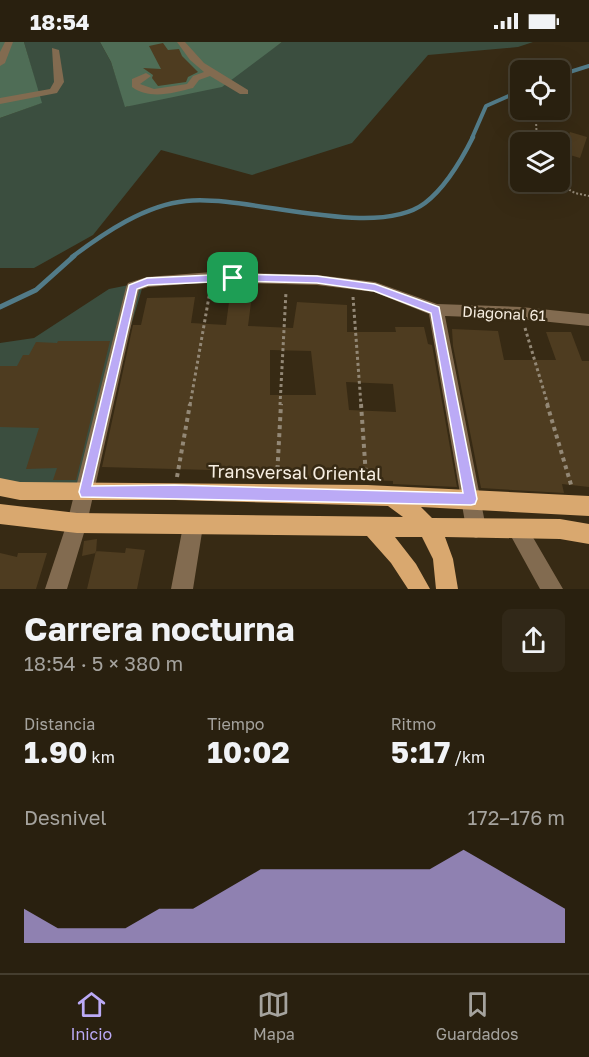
<!DOCTYPE html>
<html lang="es">
<head>
<meta charset="utf-8">
<style>
	:root { --surface:#29200f; --page:#312818; --text:#f1f3f6; --muted:#a5a39e; --line:#453e2f; --accent:#bbaaf6 }
	body { margin:0; font-family:"Golos Text",sans-serif; background:var(--page); color:var(--text); height:100vh; display:flex; flex-direction:column; font-size:22px; white-space:nowrap }
	* { box-sizing:border-box; margin:0 }
	p { font-size:20px; color:var(--muted) }
	.icon { flex:none; width:33px; height:33px; fill:none; stroke:currentColor; stroke-width:2; stroke-linecap:round; stroke-linejoin:round }
	.map { position:relative; height:547px; overflow:hidden }
	.panel { display:flex; flex-direction:column; background:var(--surface); flex:1 }
	.panel>* { flex:none }
	.controls { position:absolute; left:510px; top:18px; display:grid; gap:12px }
	.controls a { display:grid; place-items:center; width:60px; height:60px; border-radius:9px; background:var(--surface); box-shadow:0 6px 24px #0002,0 0 0 2px var(--line); font-size:30px }
	.pin { position:absolute; display:grid; place-items:center; width:51px; height:51px; color:#fff; margin:-26px; border-radius:12px; box-shadow:0 3px 9px #0006 }
	.round { display:grid; place-items:center; flex:none; width:63px; height:63px; border-radius:9px; background:var(--page) }
	.head { display:flex; align-items:center; justify-content:space-between; height:102px; padding:0 24px }
	h1 { font-size:33px; font-weight:700; line-height:45px }
	.stats { display:grid; grid-template-columns:repeat(3,1fr); gap:9px; height:102px; padding:6px 24px }
	.stats div { display:grid; align-content:center }
	.stats b { font-size:30px; font-weight:700 }
	.stats small { font-size:16px; font-weight:400 }
	.stats p { font-size:16px }
	.chart { height:168px; padding:12px 24px }
	.chart p { display:flex; justify-content:space-between }
	.chart svg { width:100%; height:108px; margin-top:6px; fill:var(--accent); opacity:.7 }
	.status { display:flex; justify-content:space-between; align-items:center; height:42px; padding:0 30px; background:var(--surface); direction:ltr }
	.status svg { height:16px; fill:currentColor }
	.tab-bar { display:flex; justify-content:space-around; align-items:center; height:84px; border-top:2px solid var(--line); background:var(--surface); font-size:16px; color:var(--muted) }
	.tab-bar a { display:grid; justify-items:center; gap:3px }
	.tab-bar .selected { color:var(--accent) }
	.map>svg:first-child { display:block }
</style>
</head>
<body>
<div class="status"><b>18:54</b><svg viewBox="0 0 49 12"><path d="M0 12V9h3v3zM5 12V6h3v6zM10 12V3h3v9zM15 12V0h3v12zM26 1h20v11H26zM47 4h2v5h-2z"/></svg></div>
<div class="map">
<svg width="589" height="547" viewBox="0 0 589 547">
	<rect width="100%" height="100%" fill="#372a14"/>
	<path fill="#3b4e3f" d="M24,0H100L111,20L126,65L269,9L282,0H533L518,5L428,13L352,101L252,133L161,108L93,193L34,226H0V76L41,61Z
		M144,240L83,446L0,440V301L34,296L109,247Z"/>
	<path fill="#4f6d56" d="M0,0H24L42,61L0,76Z
		M100,0H282L222,45L125,65L111,20Z"/>
	<g fill="none" stroke-linecap="round" stroke-linejoin="round">
		<path stroke="#527b88" stroke-width="4" d="M560,33L589,24
			M472,96L486,64L520,49"/>
		<path stroke="#527b88" stroke-width="4.5" d="M72,215C104,191 145,163 186,159C246,152 375,199 425,161C446,145 461,119 473,95"/>
		<path stroke="#527b88" stroke-width="5" d="M0,265L36,248L74,214"/>
	</g>
	<path fill="#4e3c20" fill-rule="evenodd" d="M163,1L168,8L179,7L182,14L198,30L188,35L186,40L158,44L152,36L153,33L143,26L161,27L149,4Z
		M570,90L587,95L580,116L563,111Z
		M195,255L191,281L226,283L229,260L251,261L248,284L293,286L297,260L347,263V290H396L395,285H424L428,302L432,303L457,445L393,442V439L279,435L280,432L210,428L102,425L133,283H141L147,256ZM270,308L311,309L316,353H270ZM346,340L393,342L396,370L349,368Z
		M452,287L498,289L504,318H556L546,290H571L582,319H589V445L562,442L564,451L481,446L453,304Z
		M58,299H110L76,438H53L57,426L26,427L39,386L0,385V324H17L23,313H29L36,300L57,301Z
		M97,497L96,511L82,514L84,499Z
		M126,506L145,508L137,547H87L96,509L125,511Z
		M0,511L17,515L18,511H47L36,547H0Z"/>
	<g fill="none" stroke-linecap="round" stroke-linejoin="round">
		<path stroke="#938876" stroke-width="2" stroke-dasharray="2 2" stroke-linecap="butt" d="M537,100L536,79L539,68
			M555,140L575,151L589,154"/>
		<path stroke="#938876" stroke-width="3" stroke-dasharray="3 3" stroke-linecap="butt" d="M353,255L361,363
			M525,286L548,363
			M190,363L210,249
			M280,363L286,250"/>
		<path stroke="#938876" stroke-width="4" stroke-dasharray="4 4" stroke-linecap="butt" d="M361,362L366,434
			M547,362L572,446
			M177,435L190,362
			M277,435L281,362"/>
		<path fill="#826b50" fill-rule="evenodd" d="M5,0H13L5,21L0,24V10Z
			M177,0H185L204,21L248,48V52H240L210,34L199,38L193,46C173,51 150,58 132,45V37L146,31L151,34L140,42L154,47L187,42L193,34L204,30L190,18Z
			M52,6L59,8L64,40L57,51L0,62V56L50,47L54,40Z
			M212,230L317,233L375,240L437,262L521,265L589,272V284L521,277L445,274L486,486L483,493L476,496L469,493L466,486L429,272L374,250L317,243L212,240L148,245L139,248L87,481L67,547H45L67,481L126,245L128,241L147,235Z
			M193,474L200,477L203,484L193,547H171L183,484L186,477Z
			M517,477L524,480L563,547H540L507,487L510,480Z"/>
		<path fill="#d9a86f" fill-rule="evenodd" d="M0,436L20,440L367,443L589,454V474L421,465L432,476L560,477L589,482V502L560,497L445,495L453,517L458,547H436L433,517L422,495H395L416,522L430,547H408L391,521L367,494L77,491L0,482V462L77,471L403,475L388,464L175,458H20L0,454Z"/>
	</g>
	<path fill="#bbaaf6" stroke="#fff" stroke-width="1.5" fill-rule="evenodd" d="M233,232L317,234L375,242L439,265L477,457L475,462L471,463L81,455L79,450L129,243L147,236ZM233,239L317,241L374,249L431,271L463,451L175,443L92,444L137,247L148,243Z"/>
	<g text-anchor="middle" stroke-width="5" stroke-linejoin="round" paint-order="stroke">
		<g font-size="15" fill="#f7eee1" stroke="#372a14">
			<text transform="translate(504 272) rotate(3)" y="5">Diagonal 61</text>
		</g>
		<g font-size="18" fill="#f7eee1" stroke="#372a14">
			<text transform="translate(295 431) rotate(1)" y="6">Transversal Oriental</text>
		</g>
	</g>
</svg>
<div class="controls">
<a><svg class="icon" aria-label="locate" viewBox="0 0 24 24"><circle cx="12" cy="12" r="6"/><path d="M12 2v4M12 18v4M2 12h4M18 12h4"/></svg></a>
<a><svg class="icon" aria-label="layers" viewBox="0 0 24 24"><path d="M12 4l9 5-9 5-9-5zM3 14l9 5 9-5"/></svg></a>
</div>
<div class="pin" style="left:233px;top:236px;background:#1e9e55"><svg class="icon" aria-label="arrive" viewBox="0 0 24 24"><path d="M6 21V4h12l-3 4 3 4H6"/></svg></div>
</div>
<section class="panel">
<div class="head"><div><h1>Carrera nocturna</h1><p>18:54 · 5 × 380 m</p></div><a class="round"><svg class="icon" aria-label="share" viewBox="0 0 24 24"><path d="M12 15V3M7 8l5-5 5 5M5 13v7h14v-7"/></svg></a></div>
<div class="stats">
<div><p>Distancia</p><b>1.90<small> km</small></b></div>
<div><p>Tiempo</p><b>10:02</b></div>
<div><p>Ritmo</p><b>5:17<small> /km</small></b></div>
</div>
<div class="chart"><p><span>Desnivel</span>172–176 m</p>
<svg viewBox="0 0 160 44" preserveAspectRatio="none"><path d="M0 44V30L10 38L20 38L30 38L40 30L50 30L60 22L70 14L80 14L90 14L100 14L110 14L120 14L130 6L140 14L150 22L160 30V44z"/></svg>
</div>
</section>
<nav class="tab-bar">
<a class="selected"><svg class="icon" aria-label="home" viewBox="0 0 24 24"><path d="M3 11l9-7 9 7M6 9v11h12V9"/></svg>Inicio</a>
<a><svg class="icon" aria-label="map" viewBox="0 0 24 24"><path d="M3 6l6-2 6 2 6-2v14l-6 2-6-2-6 2zM9 4v14M15 6v14"/></svg>Mapa</a>
<a><svg class="icon" aria-label="saved" viewBox="0 0 24 24"><path d="M7 4h10v16l-5-4-5 4z"/></svg>Guardados</a>
</nav>
</body>
</html>
